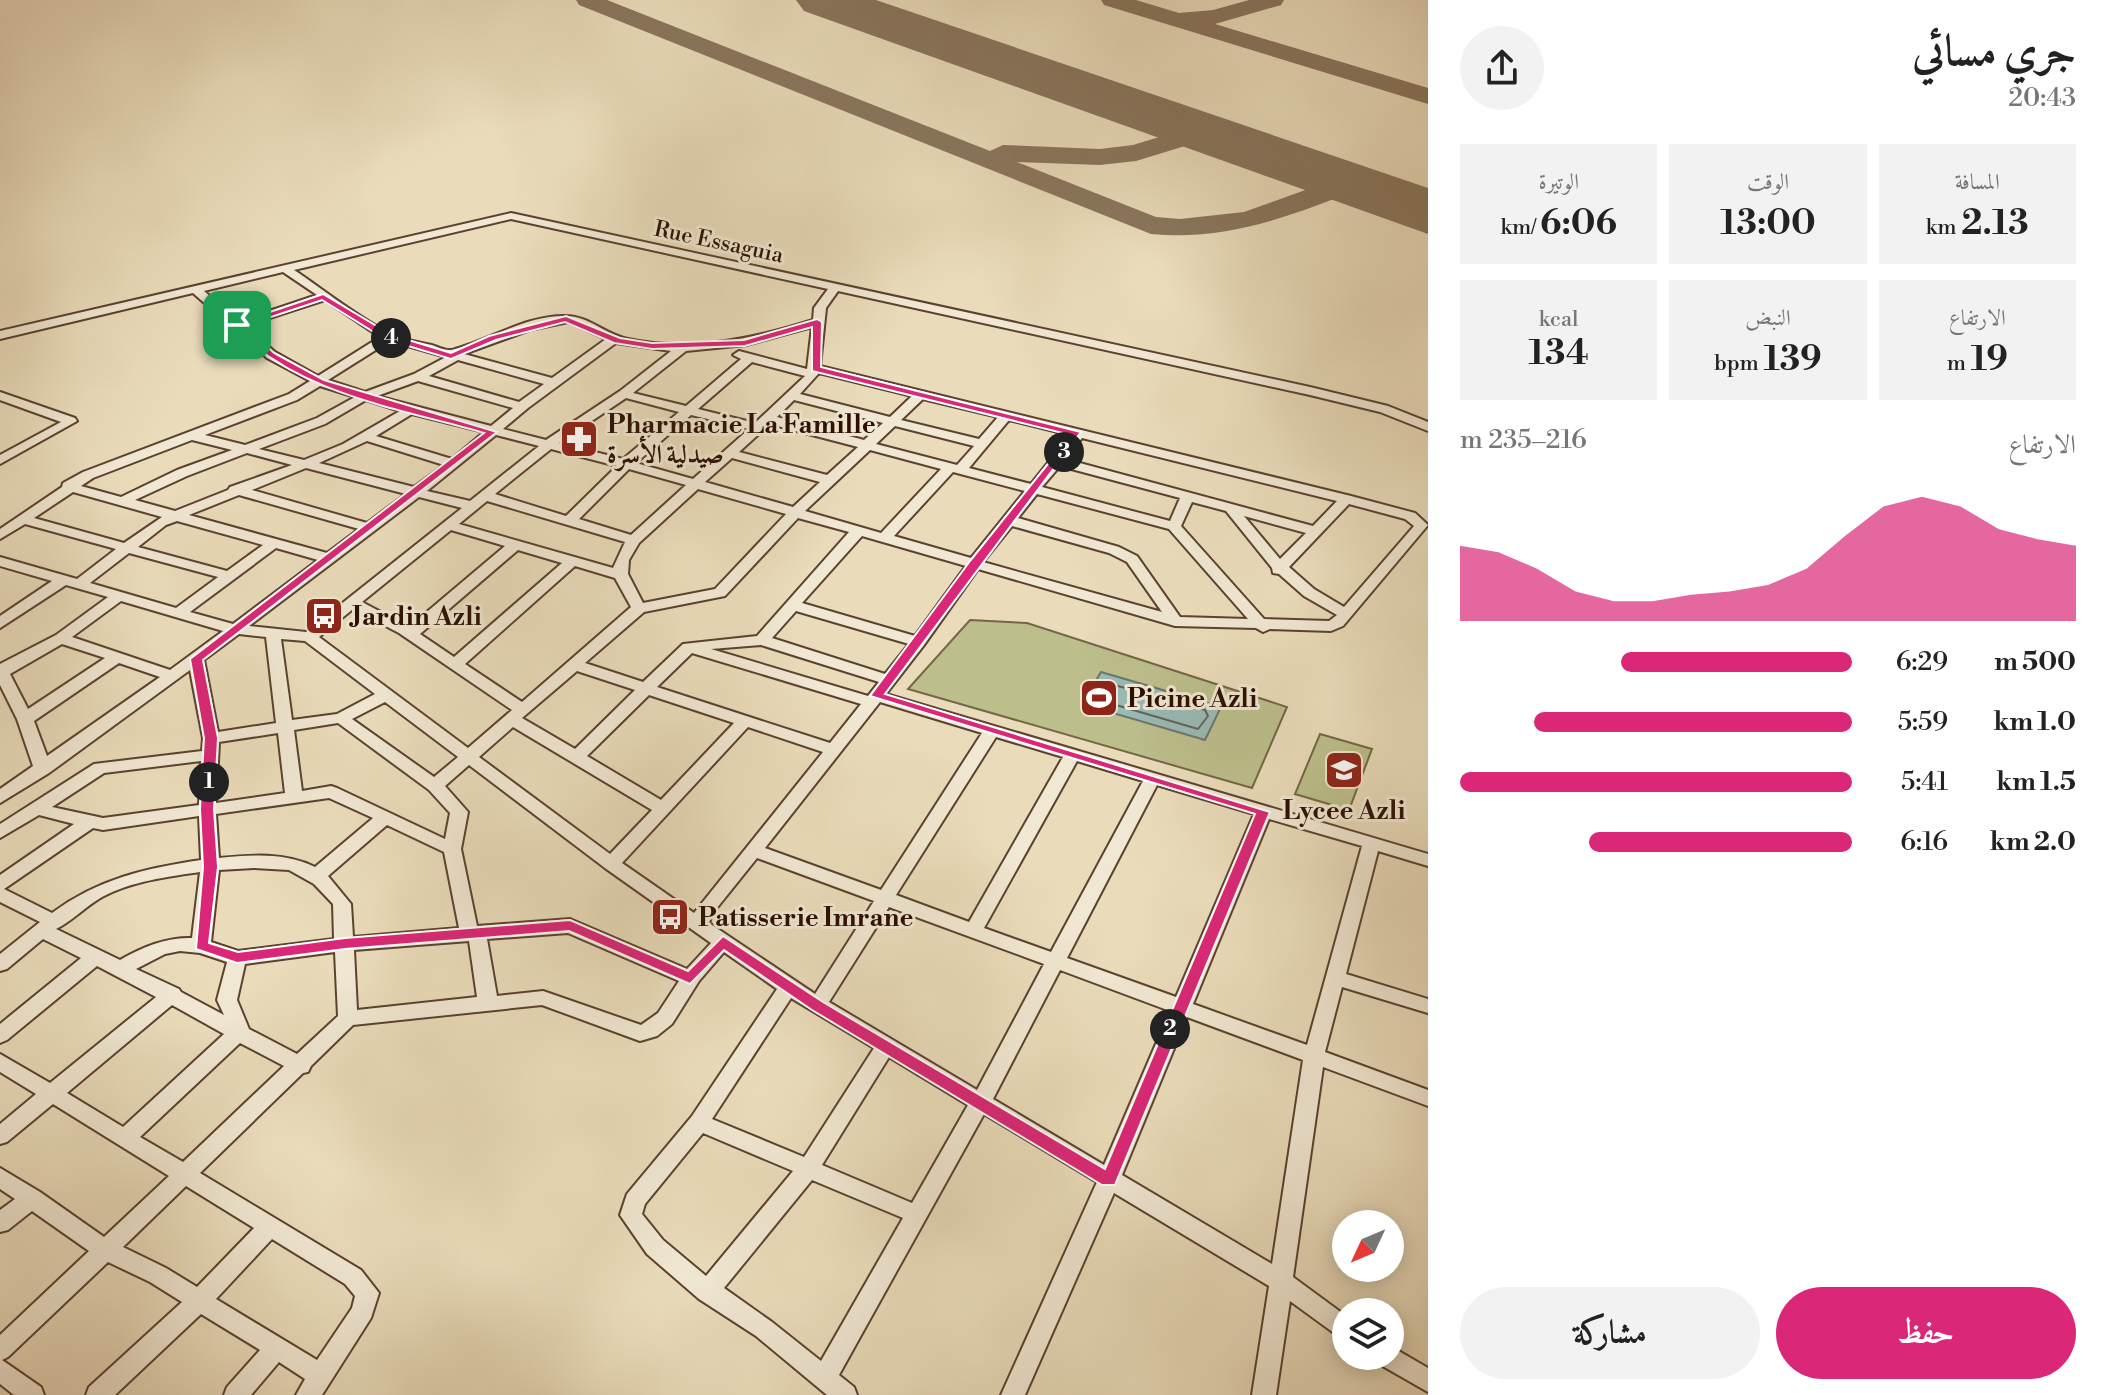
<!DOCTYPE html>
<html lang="ar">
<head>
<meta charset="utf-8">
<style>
	:root { --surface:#fff; --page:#f2f2f2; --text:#222; --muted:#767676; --accent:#db2777 }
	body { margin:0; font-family:"Libre Bodoni",Amiri,serif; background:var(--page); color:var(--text); direction:rtl; height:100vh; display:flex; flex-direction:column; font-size:30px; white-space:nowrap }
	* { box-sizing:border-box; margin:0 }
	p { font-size:26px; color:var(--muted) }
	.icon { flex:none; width:44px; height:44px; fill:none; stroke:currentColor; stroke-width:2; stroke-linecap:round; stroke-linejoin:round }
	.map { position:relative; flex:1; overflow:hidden; direction:ltr }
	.drawer { display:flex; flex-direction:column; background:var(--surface); width:680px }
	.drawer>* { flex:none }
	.needle { width:52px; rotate:226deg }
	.tools { position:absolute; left:1332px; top:1210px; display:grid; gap:16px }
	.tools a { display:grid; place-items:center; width:72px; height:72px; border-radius:50%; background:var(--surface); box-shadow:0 4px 20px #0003; font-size:40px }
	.pin { position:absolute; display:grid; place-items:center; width:68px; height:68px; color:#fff; margin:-34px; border-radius:16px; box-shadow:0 4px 12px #0006 }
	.km { position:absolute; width:40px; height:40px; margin:-20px; border-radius:50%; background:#222; color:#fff; font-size:22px; line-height:40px; text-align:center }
	.round { display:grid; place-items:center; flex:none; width:84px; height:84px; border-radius:42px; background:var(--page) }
	.headline { display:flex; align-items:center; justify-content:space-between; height:136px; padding:0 32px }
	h1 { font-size:44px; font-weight:800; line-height:60px }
	.stats { display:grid; grid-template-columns:repeat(3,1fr); gap:12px; height:136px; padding:8px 32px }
	.stats div { display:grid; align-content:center; border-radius:0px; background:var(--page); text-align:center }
	.stats b { font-size:34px; font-weight:800 }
	.stats small { font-size:22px; font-weight:400 }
	.stats p { font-size:22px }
	.chart { height:224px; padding:16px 32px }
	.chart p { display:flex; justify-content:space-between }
	.chart svg { width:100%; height:144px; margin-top:8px; fill:var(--accent); opacity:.7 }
	.button { display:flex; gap:16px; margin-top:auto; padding:16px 32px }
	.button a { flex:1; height:92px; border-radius:48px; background:var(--accent); color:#fff; font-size:32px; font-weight:800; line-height:92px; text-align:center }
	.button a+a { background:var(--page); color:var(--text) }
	ul { padding:0 32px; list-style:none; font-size:26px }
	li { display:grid; grid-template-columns:128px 96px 1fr; align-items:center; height:60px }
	li i { height:20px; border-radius:10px; background:var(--accent) }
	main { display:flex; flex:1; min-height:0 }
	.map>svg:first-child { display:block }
</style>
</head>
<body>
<main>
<section class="drawer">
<div class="headline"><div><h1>جري مسائي</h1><p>20:43</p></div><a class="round"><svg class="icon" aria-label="share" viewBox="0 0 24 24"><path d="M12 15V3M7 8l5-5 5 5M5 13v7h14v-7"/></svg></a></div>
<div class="stats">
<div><p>المسافة</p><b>2.13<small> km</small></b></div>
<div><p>الوقت</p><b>13:00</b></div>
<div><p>الوتيرة</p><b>6:06<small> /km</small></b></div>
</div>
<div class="stats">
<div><p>الارتفاع</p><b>19<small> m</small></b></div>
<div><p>النبض</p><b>139<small> bpm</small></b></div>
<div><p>kcal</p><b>134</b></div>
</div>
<div class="chart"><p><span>الارتفاع</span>216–235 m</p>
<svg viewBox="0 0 160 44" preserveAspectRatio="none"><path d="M0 44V21L10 23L20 28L30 35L40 38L50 38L60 36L70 35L80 33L90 28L100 18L110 9L120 6L130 9L140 16L150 19L160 21V44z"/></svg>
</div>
<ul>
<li><b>500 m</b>6:29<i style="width:59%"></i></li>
<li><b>1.0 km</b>5:59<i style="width:81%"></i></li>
<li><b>1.5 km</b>5:41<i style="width:100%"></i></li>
<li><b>2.0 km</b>6:16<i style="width:67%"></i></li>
</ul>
<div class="button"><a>حفظ</a><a>مشاركة</a></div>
</section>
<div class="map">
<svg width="1428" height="1395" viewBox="0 0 1428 1395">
	<rect width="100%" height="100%" fill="#eadcbb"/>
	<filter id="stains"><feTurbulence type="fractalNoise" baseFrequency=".0025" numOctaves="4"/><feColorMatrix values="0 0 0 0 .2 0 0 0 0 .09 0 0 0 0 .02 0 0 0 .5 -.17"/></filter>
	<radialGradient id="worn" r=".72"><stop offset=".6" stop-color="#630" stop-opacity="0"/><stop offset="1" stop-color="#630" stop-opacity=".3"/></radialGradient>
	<path fill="#bcbf8c" stroke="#736746" stroke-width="2" d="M970,620L1027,623L1287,707L1252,788L908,689Z
		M1320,734L1372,749L1349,810L1295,794Z"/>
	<path fill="#99bab6" stroke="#6d766d" stroke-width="2" d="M1101,672L1221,707L1205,740L1082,704Z"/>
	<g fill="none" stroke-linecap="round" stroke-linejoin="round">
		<path stroke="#62645b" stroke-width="2" d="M1107,683L1205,710L1208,716L1198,729L1099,700L1097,695Z"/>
		<path fill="#8a765e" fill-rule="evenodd" d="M576,0H607L990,151L1003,145L1100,149L1133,145L1202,124L1211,126L1215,132L1211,138L1136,161L1100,165L1017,162L1156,217L1180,219L1244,212L1347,175L1357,178L1361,184L1357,190C1288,217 1226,241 1151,234L579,5Z
			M1101,0H1136L1179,13L1213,10L1249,0H1284L1281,5L1215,24L1428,88V104L1104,5Z"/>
		<path fill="#8a765e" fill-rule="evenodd" d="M796,0H876L1428,188V234L804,11Z"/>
		<defs>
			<path id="minor" d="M511,213L1310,387L1388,406L1428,422V431L1380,412L1310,395L838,291L826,308L820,366L1351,496L1415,513L1428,525L1343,626L1331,631L1270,629L1263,632L1256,628L1175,626L978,569L924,645L886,694L1428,854V866L1378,851L1346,974L1428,999V1013L1342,987L1325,1052L1428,1090V1106L1323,1067L1293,1277L1346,1316V1339L1338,1336L1290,1301L1276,1395H1252L1269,1286L1114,1193L1025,1395H1001L1097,1182L984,1114L839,1375L854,1387L857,1395H827L756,1336L699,1299L647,1254L620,1215L627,1194L692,1116L777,989L724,952L699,981L672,1024L657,1036L640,1041L542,1005L353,1025L311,1066L308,1072L303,1073L200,1173L361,1270L379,1293L371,1318L322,1395H296L305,1379L279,1362L251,1395H224L227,1387L260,1350L201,1314L115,1395H86L89,1387L182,1302L150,1282L108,1262L8,1357L2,1360L41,1387L44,1395H14L0,1384V1335L89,1251L32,1211L8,1230L0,1232V1210L15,1199L0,1189V1168L40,1192L104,1237L169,1176L53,1104L7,1142L0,1144V1124L36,1094L0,1072V1054L50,1083L156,997L97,966L7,1040L0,1043V1024L81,958L43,939L7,969L0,971V954L40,922L0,902V875L74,824L39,815L0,838V824L94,764L202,751L203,738L190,670L49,773L0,803V789L33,766L17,719L0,685V664L56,635L108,597L66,585L0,628V616L52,581L0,566V557L77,579L116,549L25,524L0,539V529L62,487L63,483L83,472L289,394L310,381L267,358L193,293L0,339V331ZM511,219L828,289L814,308L813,320C753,339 690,352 628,339C606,335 589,316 566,316C527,315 492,339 455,349C448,352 440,348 432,345C419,342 403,340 391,334C359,318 324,290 294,270ZM283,272L317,295L239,321L204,291ZM325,300L380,337L318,376L275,352L245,326ZM568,322L606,339L552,378L464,354L530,330ZM812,327L807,369L739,351L733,355L741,359L686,406L633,393L686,351L746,345ZM390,341L446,357L414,374L365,392L328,380ZM616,343L671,351L620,391L546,440L503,429L528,408ZM458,360L544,384L519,402L429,376ZM752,362L805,376L755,423L698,409ZM819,373L912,396L890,417L800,394ZM418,381L513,408L491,426L377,396ZM320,386L355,397L317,418L245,445L205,435L297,400ZM626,398L679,412L623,459L559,443ZM923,399L998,417L979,439L901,420ZM366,400L400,411L343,444L304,460L259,449L325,424ZM794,400L883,423L864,440L777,417ZM412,414L484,432L452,459L376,436ZM691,415L749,429L693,479L636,463ZM1009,420L1070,435L1031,484L969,468ZM770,424L858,447L827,475L739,452L761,432H767ZM895,426L974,446L957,465L876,444ZM496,435L539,446L470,501L427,491ZM1082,438L1337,501L1313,526L1065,459ZM192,440L232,450L177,470L121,497L81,486L93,478ZM367,441L444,465L414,487L319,463ZM551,449L617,466L566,516L495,494ZM870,450L941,469L881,533L805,511ZM247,453L292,465L230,487L228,490L175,511L135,500L187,476ZM732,458L820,482L793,507L705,482ZM1060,466L1180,498L1170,521L1042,487ZM306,468L406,494L367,523L252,490ZM629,469L686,485L631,535L579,519ZM953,472L1025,491L971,558L894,536ZM698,489L786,514L715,589L643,603L628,574L629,560L639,543ZM73,492L162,517L124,543L34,518ZM1037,494L1169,529L1248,619L1180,617L1137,556L1119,547L1018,518ZM239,495L359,529L327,553L189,515ZM419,497L462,508L306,632L249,626ZM487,501L625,542L613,568L459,524ZM1192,502L1226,511L1272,568L1273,573L1279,574L1304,596L1337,615L1329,621L1264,619L1181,526ZM1349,504L1405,519L1414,526L1344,607L1314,589L1289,567ZM1244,516L1306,533L1280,559ZM798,518L849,532L757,636L683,644L643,682L585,663L644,612L725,596ZM177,521L263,545L227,571L138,547L166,525ZM1012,526L1109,553L1127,562L1162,612L983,562ZM451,530L505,546L409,627L362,602ZM862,536L966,566L915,636L802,603ZM276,548L318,560L233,624L190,612ZM518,550L562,563L454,657L420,634ZM129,553L218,577L176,608L90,583ZM575,566L615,578L631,607L522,702L465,664ZM121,601L223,631L170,670L72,637ZM353,609L399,633L512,710L468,748L319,637ZM796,611L909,644L885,674L772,638ZM239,634L266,637L276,723L218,732L204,660ZM281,639L305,641L375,694L337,714L292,720ZM62,644L105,658L28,709L10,674ZM761,645L879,682L868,696L711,649ZM692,653L861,704L830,743L657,687ZM119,663L160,677L47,756L34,721ZM577,671L635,690L575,749L522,718ZM649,695L734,723L661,800L587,756ZM385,702L458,757L434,777L352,719ZM880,702L982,733L881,890L765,848ZM338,723L429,790L450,813L445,839L337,788L331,786L302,791L294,730ZM513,727L652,810L610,854L479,757ZM748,727L823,752L694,913L622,863ZM278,733L285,793L216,803L219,742ZM996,737L1063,757L969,922L896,895ZM201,761L199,805L103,818L52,807L104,773ZM1077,761L1143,781L1051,952L984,928ZM469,765L605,868L711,943L687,969L570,919L477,926L461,849L468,812L445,786ZM1157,785L1254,814L1176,997L1067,958ZM329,798L373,818L315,867C285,852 251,855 219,858L216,814ZM199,816L201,860C146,868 98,879 52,913L4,889L93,828L103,830ZM1269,819L1362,846L1307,1045L1193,1004ZM387,825L444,852L459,928L353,937L351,904L328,876ZM757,858L874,901L815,994L709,923L712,914ZM254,868L289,870L314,884L333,904L334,939L238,951L211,942L219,870ZM200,872L192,938C166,937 142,947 120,960L56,929C71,922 86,906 102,897C132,881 167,877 200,872ZM889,907L1044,964L977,1090L829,1002ZM568,933L679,981L658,1013L641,1025L543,991L497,996L487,939ZM469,941L477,997L357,1010L354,950ZM180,951L200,953L227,962L217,1000L224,1015L181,992L179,989L136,969L165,954ZM335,952L338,1016L297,1054L249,1029L237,1000L245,964ZM1060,970L1170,1011L1104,1165L993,1099ZM791,998L874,1048L804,1157L712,1119ZM172,1005L224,1034L123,1127L67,1093ZM1187,1017L1303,1060L1272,1264L1122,1175ZM240,1043L284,1066L183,1162L140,1137ZM889,1057L968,1105L912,1203L822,1165ZM703,1133L793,1171L706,1276L663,1240L642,1214L645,1204ZM812,1180L903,1218L821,1361L772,1322L724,1288ZM186,1186L254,1228L197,1287L166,1268L123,1247ZM272,1239L345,1284L355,1296L352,1308L317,1360L216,1299Z
				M0,392L75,418L77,421L0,464V455L61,422L0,400Z
				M1390,1346L1428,1368V1392L1379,1364L1375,1356H1390Z"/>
		</defs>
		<use href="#minor" stroke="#5a422f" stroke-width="4"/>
		<use href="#minor" fill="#f1e8d3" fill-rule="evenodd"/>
	</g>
	<path fill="#db2777" stroke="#fff" stroke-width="2" fill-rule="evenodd" d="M323,294L392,335L451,353L489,336L566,316L620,338L652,343L744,340L817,319L822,322L821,367L1081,432L885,694L1270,812L1115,1185H1102L812,1010L724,950L690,984L569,931L345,949L237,963L196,949L203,867L200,809L204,738L190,659L484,433C398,408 296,394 232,325ZM322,300L385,339L451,359L496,340L565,322L614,343L652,349L745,346L812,327V371L1071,435L970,561L870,696L1255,814L1105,1169L823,1002L723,936L688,971L570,920L345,938L238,952L209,943L218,867L214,809L218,738L203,660L497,432L324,380L274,353L244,326Z"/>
	<defs>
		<symbol id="pharmacy-square" viewBox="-11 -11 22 22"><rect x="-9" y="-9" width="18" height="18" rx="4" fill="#8f2418" stroke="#f1e8d3"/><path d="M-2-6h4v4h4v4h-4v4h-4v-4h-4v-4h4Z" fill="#fff"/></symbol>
		<symbol id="bus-square" viewBox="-11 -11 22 22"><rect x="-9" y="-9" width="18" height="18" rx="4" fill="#8f2418" stroke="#f1e8d3"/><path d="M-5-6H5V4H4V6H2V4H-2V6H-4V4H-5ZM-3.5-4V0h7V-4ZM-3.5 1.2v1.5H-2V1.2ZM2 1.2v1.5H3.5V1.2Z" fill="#fff"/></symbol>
		<symbol id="stadium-square" viewBox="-11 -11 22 22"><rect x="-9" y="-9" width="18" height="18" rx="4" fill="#8f2418" stroke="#f1e8d3"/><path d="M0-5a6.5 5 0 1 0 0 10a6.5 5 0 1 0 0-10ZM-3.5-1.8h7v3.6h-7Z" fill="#fff"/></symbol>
		<symbol id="school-square" viewBox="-11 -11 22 22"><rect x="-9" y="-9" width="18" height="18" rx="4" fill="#8f2418" stroke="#f1e8d3"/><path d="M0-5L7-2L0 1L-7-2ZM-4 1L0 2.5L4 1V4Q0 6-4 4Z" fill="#fff"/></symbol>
	</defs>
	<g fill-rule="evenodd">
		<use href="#pharmacy-square" x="557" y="417" width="44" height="44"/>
		<use href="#bus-square" x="302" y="594" width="44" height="44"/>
		<use href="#stadium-square" x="1077" y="676" width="44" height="44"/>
		<use href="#school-square" x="1322" y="748" width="44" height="44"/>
		<use href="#bus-square" x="648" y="895" width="44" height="44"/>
	</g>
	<g text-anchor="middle" stroke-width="6" stroke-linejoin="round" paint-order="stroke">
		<g font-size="22" fill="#2a0f00" stroke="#f1e8d3">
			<text transform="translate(719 241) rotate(12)" y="8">Rue Essaguia</text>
		</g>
		<g font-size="26" font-weight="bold" fill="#2a0f00" stroke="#f1e8d3" text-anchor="start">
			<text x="607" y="433">Pharmacie La Famille<tspan x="607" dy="30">صيدلية الأسرة</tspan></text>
			<text x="352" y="625">Jardin Azli</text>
			<text x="1127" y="707">Picine Azli</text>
			<text x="1344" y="819" text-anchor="middle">Lycee Azli</text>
			<text x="698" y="926">Patisserie Imrane</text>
		</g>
	</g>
	<rect width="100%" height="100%" filter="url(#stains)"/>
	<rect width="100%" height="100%" fill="url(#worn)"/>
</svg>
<div class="tools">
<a><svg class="needle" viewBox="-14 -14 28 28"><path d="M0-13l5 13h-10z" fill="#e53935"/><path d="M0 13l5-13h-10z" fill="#767676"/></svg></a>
<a><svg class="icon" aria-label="layers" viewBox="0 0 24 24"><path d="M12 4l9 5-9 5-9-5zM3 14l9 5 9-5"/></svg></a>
</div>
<div class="pin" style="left:237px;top:325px;background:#1e9e55"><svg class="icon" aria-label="arrive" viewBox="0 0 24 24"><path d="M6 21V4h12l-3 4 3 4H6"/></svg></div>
<b class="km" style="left:209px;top:782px">1</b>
<b class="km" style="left:1170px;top:1029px">2</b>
<b class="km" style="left:1064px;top:452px">3</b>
<b class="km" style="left:391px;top:338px">4</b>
</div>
</main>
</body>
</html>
